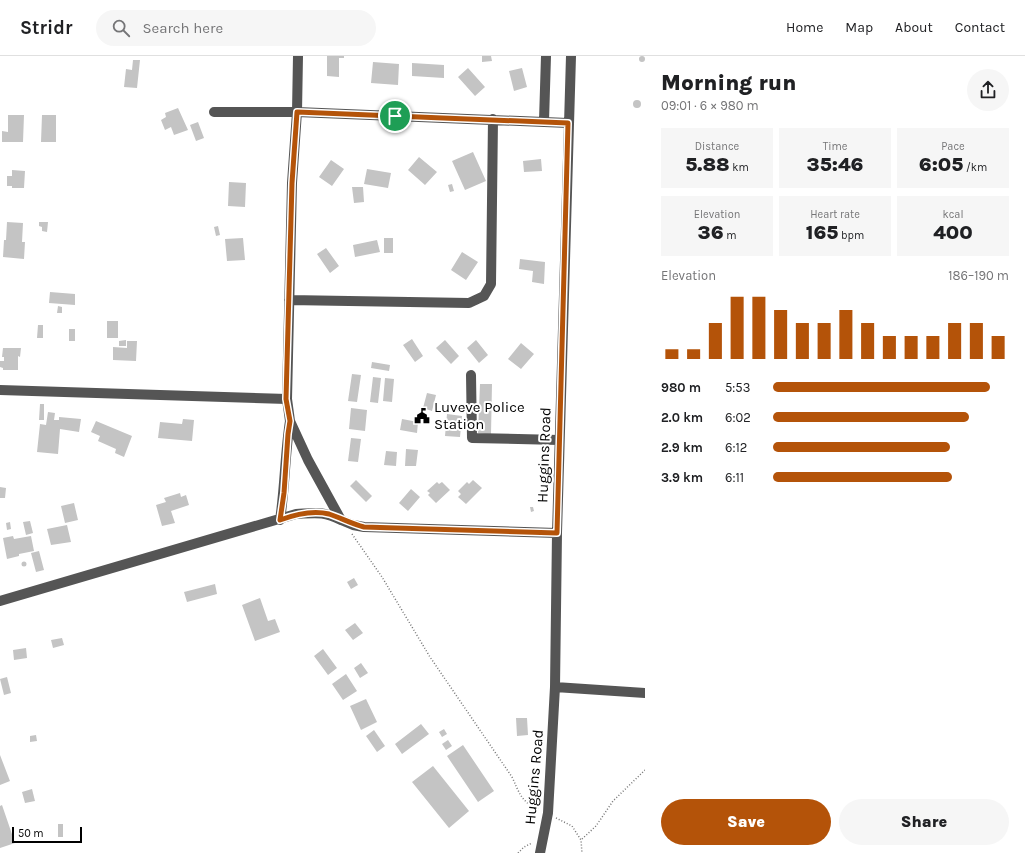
<!DOCTYPE html>
<html lang="en">
<head>
<meta charset="utf-8">
<style>
	:root { --surface:#fff; --page:#f6f6f6; --text:#202124; --muted:#757577; --line:#e0e0e0; --accent:#b45309 }
	body { margin:0; font-family:Karla,sans-serif; background:var(--page); color:var(--text); height:100vh; display:flex; flex-direction:column; font-size:15px; white-space:nowrap }
	* { box-sizing:border-box; margin:0 }
	p { font-size:13px; color:var(--muted) }
	.icon { flex:none; width:22px; height:22px; fill:none; stroke:currentColor; stroke-width:2; stroke-linecap:round; stroke-linejoin:round }
	.map { position:relative; flex:1; overflow:hidden }
	.details { display:flex; flex-direction:column; background:var(--surface); width:380px }
	.details>* { flex:none }
	.scale { position:absolute; left:12px; bottom:10px; width:70px; box-sizing:border-box; padding-left:4px; border:2px solid #000; border-top:0; font-size:11px; line-height:14px; white-space:nowrap; color:#000; -webkit-text-stroke:3px #fff; paint-order:stroke }
	.pin { position:absolute; display:grid; place-items:center; width:34px; height:34px; color:#fff; margin:-17px; border:2px solid #fff; border-radius:50%; box-shadow:0 1px 4px #0007 }
	.round { display:grid; place-items:center; flex:none; width:42px; height:42px; border-radius:21px; background:var(--page) }
	.head { display:flex; align-items:center; justify-content:space-between; height:68px; padding:0 16px }
	h1 { font-size:22px; font-weight:800; line-height:30px }
	.figures { display:grid; grid-template-columns:repeat(3,1fr); gap:6px; height:68px; padding:4px 16px }
	.figures div { display:grid; align-content:center; border-radius:0px; background:var(--page); text-align:center }
	.figures b { font-size:20px; font-weight:800 }
	.figures small { font-size:11px; font-weight:400 }
	.figures p { font-size:11px }
	.chart { height:112px; padding:8px 16px }
	.chart p { display:flex; justify-content:space-between }
	.chart svg { width:100%; height:72px; margin-top:4px; stroke:var(--accent); stroke-width:6 }
	.button { display:flex; gap:8px; margin-top:auto; padding:8px 16px }
	.button a { flex:1; height:46px; border-radius:24px; background:var(--accent); color:#fff; font-size:16px; font-weight:800; line-height:46px; text-align:center }
	.button a+a { background:var(--page); color:var(--text) }
	ul { padding:0 16px; list-style:none; font-size:13px }
	li { display:grid; grid-template-columns:64px 48px 1fr; align-items:center; height:30px }
	li i { height:10px; border-radius:5px; background:var(--accent) }
	header { display:flex; align-items:center; gap:24px; box-sizing:border-box; height:56px; padding:0 20px; background:var(--surface); border-bottom:1px solid var(--line) }
	header strong { font-size:19px }
	nav { display:flex; gap:22px; margin-inline-start:auto; font-size:14px }
	.search { width:280px; height:36px; background:var(--page); display:flex; align-items:center; gap:10px; box-sizing:border-box; padding:0 14px; border-radius:22px; color:var(--muted); font-size:15px }
	main { display:flex; flex:1; min-height:0 }
	.map>svg:first-child { display:block }
</style>
</head>
<body>
<header>
<strong>Stridr</strong>
<div class="search"><svg class="icon" aria-label="search" viewBox="0 0 24 24"><circle cx="10" cy="10" r="6"/><path d="M15 15l6 6"/></svg>Search here</div>
<nav><a>Home</a><a>Map</a><a>About</a><a>Contact</a></nav>
</header>
<main>
<div class="map">
<svg width="645" height="797" viewBox="0 0 645 797">
	<rect width="100%" height="100%" fill="#fff"/>
	<path fill="#c4c4c4" d="M639 3a3 3 0 1 1 6 0a3 3 0 1 1-6 0Z
		M327,0H344V2H339V21L327,20Z
		M482,0H491L492,5L482,6Z
		M133,4H140L137,32L124,31L126,13L132,14Z
		M373,6L399,8L398,29L371,27Z
		M412,7L444,9V22L412,20Z
		M468,12L485,31L475,40L458,21Z
		M522,12L527,31L514,35L509,15Z
		M633 48a4 4 0 1 1 8 0a4 4 0 1 1-8 0Z
		M178,52L188,74L174,79L171,71L165,74L161,64L166,61L165,57Z
		M8,59H24L23,86H2V75L8,76Z
		M42,59H56V86H41Z
		M198,66L204,82L196,85L190,69Z
		M473,96L486,125L465,134L452,105Z
		M419,101L437,116L425,129L408,114Z
		M541,103L542,115L524,116L523,105Z
		M331,104L344,113L332,130L319,121Z
		M367,113L391,117L388,132L364,128Z
		M12,114L25,115L24,132H12V130H7V120H12Z
		M229,126L246,127L245,151L228,150Z
		M452,128L454,135L450,136L448,129Z
		M352,131H363L364,146L354,147Z
		M7,166L23,167L22,186H25L24,203L3,201L4,184H6Z
		M39,166H48L47,176L42,175V171L39,170Z
		M218,170L220,179L216,180L214,171Z
		M243,182L245,204L227,205L225,183Z
		M384,182H393V197H384Z
		M377,184L380,196L355,201L353,189Z
		M326,192L339,210L330,217L317,198Z
		M462,196L478,206L466,224L451,214Z
		M520,203L545,206L544,228L532,226L533,215L519,213Z
		M50,236L75,238V249L49,247Z
		M58,250L62,251V257H57Z
		M107,265H118V282H107Z
		M38,269H43V282H37Z
		M69,273H75V285H69Z
		M412,283L423,300L415,306L403,289Z
		M126,284V290H119V285Z
		M445,284L459,300L451,308L436,292Z
		M476,284L488,299L479,307L467,292Z
		M127,285H137L136,305L113,304V291L127,292Z
		M521,287L534,298L521,313L508,303Z
		M3,292H21L20,301L18,300V314H3V312L0,311V305H4V301H2Z
		M372,306L390,309L389,315L371,312Z
		M352,318L361,319L357,346L348,345Z
		M373,321L381,322L378,347L370,346Z
		M385,322L394,323L392,346L383,345Z
		M480,328H492L491,378L478,377Z
		M427,337L436,339L432,355L423,352Z
		M40,348H44V364H39Z
		M351,352L367,354L365,375L349,373Z
		M48,356L55,357L54,364H59V361L81,363L79,376L60,373L58,398L37,396L40,368L46,369Z
		M447,358L462,360L460,381L445,380Z
		M183,363L194,364L192,385L158,382L160,366L182,368Z
		M402,363L418,366L417,377L400,374Z
		M96,365L132,380L124,401L115,397L116,393L98,385L100,380L91,376Z
		M351,382L361,383L358,406L348,405Z
		M406,393L418,394L416,410H405Z
		M386,395L397,396L396,410L384,409Z
		M356,424L372,440L366,446L350,430Z
		M473,424L482,432L466,448L458,441L461,438L458,435L467,426L469,428Z
		M437,426L439,428L442,426L450,434L436,447L428,439L430,437L427,435Z
		M0,431L6,432L5,442H0Z
		M411,433L420,441L408,455L399,447Z
		M180,437L181,441L186,439L189,449L171,455L175,467L162,470L156,449L166,446L164,442Z
		M74,447L78,464L65,467L61,450Z
		M530,451H533L534,455L531,456Z
		M30,465L33,477L26,479L23,466Z
		M10,466L11,473L7,474L6,467Z
		M67,469L71,486L51,489L47,473Z
		M13,480L14,483L31,480L34,495L19,498V500L7,503L3,482Z
		M39,495L44,514L36,516L31,497Z
		M21.5 508a2.5 2.5 0 1 1 5 0a2.5 2.5 0 1 1-5 0Z
		M354,522L358,529L351,533L347,526Z
		M215,528L217,538L187,546L184,536Z
		M260,542L268,565L275,563L280,576L255,585L242,549Z
		M355,567L363,577L353,584L345,574Z
		M62,582L64,589L53,592L51,584Z
		M26,592L27,602L14,604L13,594Z
		M323,593L337,612L328,619L314,600Z
		M361,607L368,617L360,622L354,612Z
		M346,618L357,635L343,644L332,628Z
		M7,621L11,637L4,639L0,623Z
		M366,643L377,666L361,674L350,650Z
		M516,662H527L528,679L517,680Z
		M421,668L429,678L402,698L395,688Z
		M444,673L447,678L442,681L439,676Z
		M374,674L385,690L377,696L366,680Z
		M36,679L37,685L30,686V680Z
		M448,684L452,690L446,694L442,688Z
		M463,689L494,735L478,746L447,700Z
		M0,699L10,725L0,729Z
		M433,710L469,755L449,772L412,726Z
		M32,733L35,745L25,747L22,736Z
		M2,749L15,787L0,792V750Z
		M58,768H63V781H58Z"/>
	<g fill="none" stroke-linecap="round" stroke-linejoin="round">
		<path stroke="#777" stroke-width="1.5" stroke-dasharray="1 2" stroke-linecap="butt" d="M352,478L382,521L430,601L512,721C519,736 521,746 538,753
			M556,762L572,770L581,784L582,797
			M582,783L596,770L613,745L645,714
			M518,797L524,791L532,787"/>
		<path stroke="#555" stroke-width="10" d="M298,0L297,56L292,127L287,343L290,365L308,404L341,464L353,469L364,471L557,477
			M214,56H297L568,67
			M544,65L546,0
			M289,244L469,247L484,240L491,228L493,63
			M471,319L472,382L559,384
			M0,334L287,343
			M280,464C285,431 285,397 290,365
			M0,545L296,458C316,457 323,455 341,464
			M555,631L645,637
			M540,797L548,757L555,631L557,477L571,0"/>
	</g>
	<g fill="none" stroke-linecap="round" stroke-linejoin="round">
		<defs>
			<path id="route" d="M297,56L568,67L557,477L364,471C352,468 341,462 329,458C313,454 296,458 280,464L284,437L288,378L290,365L286,343L292,127Z"/>
		</defs>
		<use href="#route" stroke="#fff" stroke-width="8"/>
		<use href="#route" stroke="#b45309" stroke-width="5"/>
	</g>
	<defs>
		<symbol id="civic-bare" viewBox="-9 -9 18 18"><path d="M-.6-6.5H3V-4.5H.6V-3L4-1V1h2V6H-6V1h2V-1L-.6-3ZM-1.2 2.5V6h2.4V2.5Z" fill="#000" stroke="#fff" stroke-width="2.5" paint-order="stroke"/></symbol>
	</defs>
	<g fill-rule="evenodd">
		<use href="#civic-bare" x="411" y="349" width="22" height="22"/>
	</g>
	<g text-anchor="middle" stroke-width="4" stroke-linejoin="round" paint-order="stroke">
		<g font-size="15" fill="#000" stroke="#fff" text-anchor="start">
			<text x="434" y="356">Luveve Police<tspan x="434" dy="17">Station</tspan></text>
		</g>
		<g font-size="15" fill="#000" stroke="#fff">
			<text transform="translate(544 399) rotate(-88)" y="5">Huggins Road</text>
			<text transform="translate(534 721) rotate(-85)" y="5">Huggins Road</text>
		</g>
	</g>
</svg>
<div class="scale">50 m</div>
<div class="pin" style="left:395px;top:60px;background:#1e9e55"><svg class="icon" aria-label="arrive" viewBox="0 0 24 24"><path d="M6 21V4h12l-3 4 3 4H6"/></svg></div>
</div>
<section class="details">
<div class="head"><div><h1>Morning run</h1><p>09:01 · 6 × 980 m</p></div><a class="round"><svg class="icon" aria-label="share" viewBox="0 0 24 24"><path d="M12 15V3M7 8l5-5 5 5M5 13v7h14v-7"/></svg></a></div>
<div class="figures">
<div><p>Distance</p><b>5.88<small> km</small></b></div>
<div><p>Time</p><b>35:46</b></div>
<div><p>Pace</p><b>6:05<small> /km</small></b></div>
</div>
<div class="figures">
<div><p>Elevation</p><b>36<small> m</small></b></div>
<div><p>Heart rate</p><b>165<small> bpm</small></b></div>
<div><p>kcal</p><b>400</b></div>
</div>
<div class="chart"><p><span>Elevation</span>186–190 m</p>
<svg viewBox="0 0 160 44" preserveAspectRatio="none"><path d="M5 44V38M15 44V38M25 44V22M35 44V6M45 44V6M55 44V14M65 44V22M75 44V22M85 44V14M95 44V22M105 44V30M115 44V30M125 44V30M135 44V22M145 44V22M155 44V30"/></svg>
</div>
<ul>
<li><b>980 m</b>5:53<i style="width:92%"></i></li>
<li><b>2.0 km</b>6:02<i style="width:83%"></i></li>
<li><b>2.9 km</b>6:12<i style="width:75%"></i></li>
<li><b>3.9 km</b>6:11<i style="width:76%"></i></li>
</ul>
<div class="button"><a>Save</a><a>Share</a></div>
</section>
</main>
</body>
</html>
